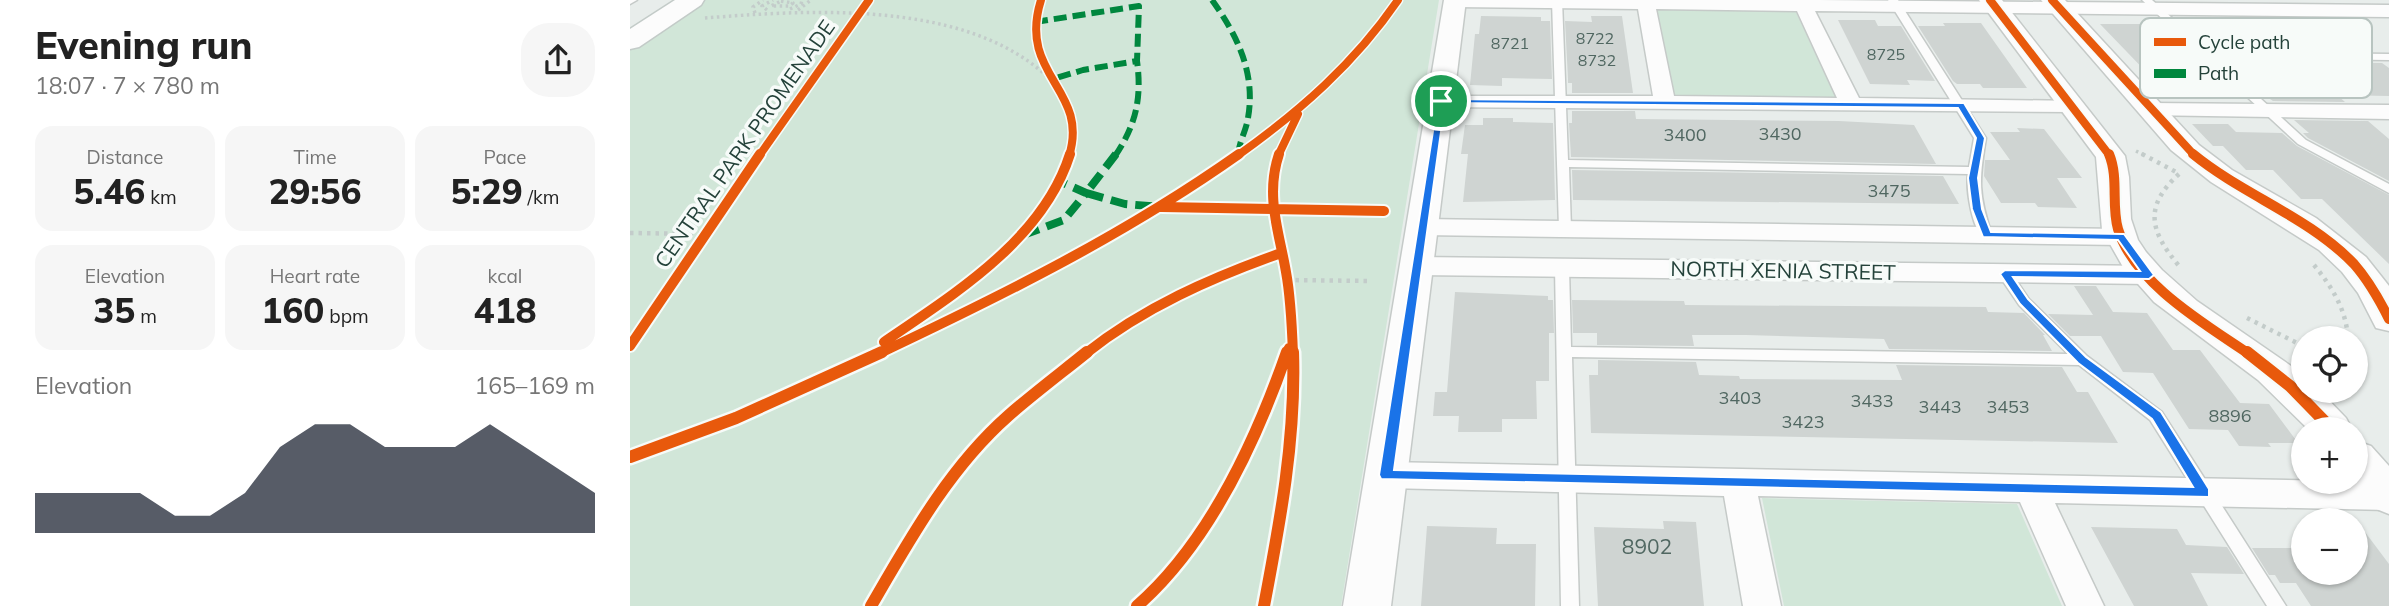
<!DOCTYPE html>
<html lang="en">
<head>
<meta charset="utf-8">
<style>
	:root { --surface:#fff; --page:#f6f6f6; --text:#222; --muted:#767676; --accent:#111827 }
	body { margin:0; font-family:Mulish,sans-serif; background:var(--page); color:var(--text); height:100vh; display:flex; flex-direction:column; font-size:26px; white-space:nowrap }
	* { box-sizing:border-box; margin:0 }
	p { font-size:23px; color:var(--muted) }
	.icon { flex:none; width:38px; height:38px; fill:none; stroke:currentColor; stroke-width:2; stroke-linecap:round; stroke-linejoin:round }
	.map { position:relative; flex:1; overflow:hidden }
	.sheet { display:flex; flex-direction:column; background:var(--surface); width:630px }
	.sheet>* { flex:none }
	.buttons { position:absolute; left:1661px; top:326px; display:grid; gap:14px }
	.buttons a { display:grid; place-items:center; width:77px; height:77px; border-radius:50%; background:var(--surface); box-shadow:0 2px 5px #0004; font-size:35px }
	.pin { position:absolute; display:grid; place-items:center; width:60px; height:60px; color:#fff; margin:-30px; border:4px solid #fff; border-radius:50%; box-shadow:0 2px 7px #0007 }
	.round { display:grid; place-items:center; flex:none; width:74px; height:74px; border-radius:28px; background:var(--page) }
	.head { display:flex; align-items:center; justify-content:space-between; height:119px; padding:0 35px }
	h1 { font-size:38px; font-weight:800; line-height:52px }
	.figures { display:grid; grid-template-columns:repeat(3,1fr); gap:10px; height:119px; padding:7px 35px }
	.figures div { display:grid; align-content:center; border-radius:18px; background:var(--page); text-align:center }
	.figures b { font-size:35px; font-weight:800 }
	.figures small { font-size:19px; font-weight:400 }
	.figures p { font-size:19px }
	.chart { height:196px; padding:14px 35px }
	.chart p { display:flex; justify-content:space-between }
	.chart svg { width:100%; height:126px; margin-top:7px; fill:var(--accent); opacity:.7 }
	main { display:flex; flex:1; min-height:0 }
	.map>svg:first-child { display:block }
</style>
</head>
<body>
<main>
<section class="sheet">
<div class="head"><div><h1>Evening run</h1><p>18:07 · 7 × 780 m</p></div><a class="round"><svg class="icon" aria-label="share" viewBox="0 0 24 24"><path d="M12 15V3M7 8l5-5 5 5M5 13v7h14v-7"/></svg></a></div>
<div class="figures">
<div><p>Distance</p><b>5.46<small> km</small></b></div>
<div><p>Time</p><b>29:56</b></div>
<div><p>Pace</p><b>5:29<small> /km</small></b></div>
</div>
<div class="figures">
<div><p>Elevation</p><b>35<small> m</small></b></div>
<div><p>Heart rate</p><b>160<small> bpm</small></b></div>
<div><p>kcal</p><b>418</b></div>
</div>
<div class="chart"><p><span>Elevation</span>165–169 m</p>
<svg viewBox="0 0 160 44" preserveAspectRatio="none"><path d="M0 44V30L10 30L20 30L30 30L40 38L50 38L60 30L70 14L80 6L90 6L100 14L110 14L120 14L130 6L140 14L150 22L160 30V44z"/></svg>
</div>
</section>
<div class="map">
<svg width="1759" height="606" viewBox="0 0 1759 606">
	<rect width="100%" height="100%" fill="#e8edeb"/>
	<path fill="#d1e6d8" d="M72,0H809L711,606H0V48Z
		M1026,8L1165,10L1206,98L1045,96Z
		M1132,498L1387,504L1432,606H1154Z"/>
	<path fill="#cfd4d2" d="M851,16L911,17V21H920L922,79L872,78V86L840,85L845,34H849Z
		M961,16H992L1003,93H942V83H938V79L935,21L962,22Z
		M1208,20H1245L1248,26H1271L1305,81L1277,80L1280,85L1240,84Z
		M1313,23H1351L1397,88H1353L1350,84H1327L1323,81L1288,26H1315Z
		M1470,24H1534L1603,87L1533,86L1524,80Z
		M1593,61L1752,63L1759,68V96L1707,95L1715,102L1643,101L1622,87Z
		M942,111H1005L1006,119L1209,121L1284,125L1306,164L941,157L939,123H942Z
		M853,118H883V122L923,123L925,200L833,202L838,154H831L835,125H853Z
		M1664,120L1738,121L1759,139V181L1678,138L1673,133H1679Z
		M1562,124H1598L1606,132L1652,133L1667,146L1759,195V264L1692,199H1671L1643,170H1616L1593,146H1583Z
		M1387,128L1414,129L1452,178H1427L1447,208L1408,207L1405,203H1371L1354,176L1355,160H1380L1360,132H1390Z
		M942,170L1313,176L1329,204L943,200Z
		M1444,286H1466L1483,312L1517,313L1543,350H1570L1610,403L1639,404L1668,443H1638L1641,447L1609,446L1598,430L1559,429L1523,373L1493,372L1471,336H1440L1418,314L1463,315Z
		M825,292L918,296V300H923L924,333H919V381H906L907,419H872V432H828L829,416H803L805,392H817Z
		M942,300L1054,301L1055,305L1356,307L1358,312L1394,313L1415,335H1413L1422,351L1259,349L1254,339L1116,335H1062L1064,346L967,345V333H943Z
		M968,360L1066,362L1069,375L1109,376L1110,379L1272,380L1266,365L1432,367L1447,392H1458L1488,443L961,433L959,375H968Z
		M1726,520L1759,564V606H1681L1666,583H1650L1645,575H1639L1622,548H1673V572H1726Z
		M1033,521L1066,522L1074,606H968L964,527L1034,529Z
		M797,526L867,528L866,544H906L905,606H791Z
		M1461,527L1547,529L1556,545L1597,547L1614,574L1561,573L1578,606H1504Z"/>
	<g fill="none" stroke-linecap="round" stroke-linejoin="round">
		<defs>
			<path id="service" d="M0,0H7L0,4Z
				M922,0H932L938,160L1339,167L1344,138L1258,0H1268L1356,138C1349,180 1348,194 1362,235L1356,239C1342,233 1336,189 1338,174L939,167L941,229L935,233L930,232L929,229Z
				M1512,0H1522L1580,52L1759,54V60L1586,58L1676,140L1759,184V193L1668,144Z
				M932,264L939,268L941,347L1438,354L1389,305L1368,274L1375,270L1380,271L1399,299L1457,356L1532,412L1656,606H1637L1520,420L1449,365L942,357L949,606H931L925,268Z"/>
			<path id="minor" d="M817,0H1189L1759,5V17L1185,11L1229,98L1450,101L1453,106L1450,111L1442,112L811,107L803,106L800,101L803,96H1023L1008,9L825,7L819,6ZM1026,9L1167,11L1207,98L1044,96Z
				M1521,103L1759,105V119L1513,115L1510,110L1513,105Z
				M792,219L1491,229L1500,231L1504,237L1500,243L1491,245L792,235L783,233L779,227L783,221Z
				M787,257L1519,266L1529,269L1533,275L1529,281L1519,284L787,275L778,272L774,266L778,260Z
				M756,462L1759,482V510L1425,503L1474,606H1436L1390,502L1128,496L1151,606H1113L1094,496L756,488L744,485L739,475L744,465Z"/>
			<path id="tertiary" d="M814,0H836L761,606H713Z
				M1349,0H1372L1495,156L1499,177L1501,219L1508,240L1516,252L1532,270L1567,301L1664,368L1673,375V390H1689L1716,418L1722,429H1678L1628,380L1524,302L1493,267L1472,230L1466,157Z
				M1411,0H1435L1569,145L1602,170L1686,218L1736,257L1759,286V331L1746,328L1728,293L1712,272L1689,250L1581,182L1541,150Z
				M1726,441L1741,446L1759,466V514L1744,508L1722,481H1726Z"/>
			<path id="secondary" d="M45,0H74L71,5L9,47L0,49V29Z"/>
		</defs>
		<use href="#service" stroke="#c5cac8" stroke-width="3"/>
		<use href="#minor" stroke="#c5cac8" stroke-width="3"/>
		<use href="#tertiary" stroke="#c5cac8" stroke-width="3"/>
		<use href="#secondary" stroke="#c3cbc8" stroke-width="3"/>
		<path stroke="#c3ccca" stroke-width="3.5" stroke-dasharray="2.5 3.5" stroke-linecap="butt" d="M411,0L406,34L414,67
			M151,1L163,3L159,6H141Z
			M160,9L171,4L172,0
			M137,10L132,6L143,0
			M168,10L181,0
			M125,13L123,7L133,0
			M75,18C178,10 327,0 411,71C440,96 449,118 439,156
			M1506,151L1516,156
			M607,156C669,112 725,63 768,0"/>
		<path stroke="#c3ccca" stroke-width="4.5" stroke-dasharray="3.5 5" stroke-linecap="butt" d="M1512,154L1548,173
			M1549,174C1513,207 1520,231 1549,266
			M532,207L754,211
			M0,233L74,234
			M1684,265C1702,287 1716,309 1718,338
			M657,280L740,281
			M1617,318L1673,346
			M237,354C310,306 413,243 440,154
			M250,354C374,295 496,233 609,154
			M656,354L663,335"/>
		<path stroke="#c3ccca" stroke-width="5" stroke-dasharray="4.5 6" stroke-linecap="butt" d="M220,368L253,352
			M207,374L240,352
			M507,606C579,543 626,441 657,352"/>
		<use href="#service" fill="#fcfcfc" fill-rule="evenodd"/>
		<use href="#minor" fill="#fcfcfc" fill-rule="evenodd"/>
		<use href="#tertiary" fill="#fcfcfc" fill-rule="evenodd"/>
		<use href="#secondary" fill="#fcfcfc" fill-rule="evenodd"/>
		<path stroke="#00873e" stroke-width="6" stroke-dasharray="13 6" stroke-linecap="butt" d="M582,0C607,35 626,73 618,118C616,131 609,142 608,155
			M405,22L509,6L507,61L453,70L423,79
			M485,156C506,125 512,98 507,61"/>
		<path stroke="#00873e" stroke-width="8" stroke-dasharray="17 8" stroke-linecap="butt" d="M486,154L456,193L495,204L530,207
			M393,235L434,220L456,193L429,181"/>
		<defs>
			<path id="cycleway-far2" d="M411,0C387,76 460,89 439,156
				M1360,0L1480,156
				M1422,0L1565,156
				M129,156L239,0
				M607,156C669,112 725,63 768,0
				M648,156L668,114"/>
			<path id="cycleway-far1" d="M649,154C635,196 649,231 656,272C661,299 662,327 663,354
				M1479,154C1489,178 1481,205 1488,229C1504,283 1575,324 1619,354
				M1563,154C1613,195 1679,217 1724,264C1739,281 1749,299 1759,319
				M532,207L754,211
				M254,342C324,294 413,240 440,154
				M0,346L130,154
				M248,354C373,295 496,234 609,154
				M455,354C514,307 581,278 651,253
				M657,354L659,348"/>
			<path id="cycleway" d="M1617,352L1660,386L1702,429
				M0,457L106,418L252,352
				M241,606C280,539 319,468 378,416C403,394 431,373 457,352
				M507,606C579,543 626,441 657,352
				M634,606C650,522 666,438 663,352"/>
		</defs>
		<use href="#cycleway-far2" stroke="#f7fbf9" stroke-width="11"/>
		<use href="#cycleway-far1" stroke="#f7fbf9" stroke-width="14"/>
		<use href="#cycleway" stroke="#f7fbf9" stroke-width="17"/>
		<use href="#cycleway-far2" stroke="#e8590c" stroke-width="8"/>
		<use href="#cycleway-far1" stroke="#e8590c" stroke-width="10"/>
		<use href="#cycleway" stroke="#e8590c" stroke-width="12"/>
	</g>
	<path fill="#1a73e8" stroke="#fff" stroke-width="2" fill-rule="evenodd" d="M808,99L1334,103L1355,138L1348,178L1352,209L1361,232L1494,234L1524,275L1519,279L1383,277L1398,299L1456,357L1531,412L1579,489V497L751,479L749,475ZM815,103L1328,108L1346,138L1338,178L1342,209L1353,237L1488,240L1510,271L1375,270L1370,274L1390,304L1448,363L1522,419L1563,487L764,470Z"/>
	<g text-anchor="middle" stroke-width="7" stroke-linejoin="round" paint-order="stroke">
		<g font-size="16" fill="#506761">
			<text x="965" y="44">8722</text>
			<text x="880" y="49">8721</text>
			<text x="1256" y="60">8725</text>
			<text x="967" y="66">8732</text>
		</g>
		<g font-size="18" fill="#506761">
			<text x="1150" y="140">3430</text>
			<text x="1055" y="141">3400</text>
			<text x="1259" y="197">3475</text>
			<text x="1110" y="404">3403</text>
			<text x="1242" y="407">3433</text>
			<text x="1310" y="413">3443</text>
			<text x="1378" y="413">3453</text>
			<text x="1600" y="422">8896</text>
			<text x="1173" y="428">3423</text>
		</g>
		<g font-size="21" fill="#24423a" stroke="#f7fbf9">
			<text transform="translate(115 144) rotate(-55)" y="7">CENTRAL PARK PROMENADE</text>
			<text transform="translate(1153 271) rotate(1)" y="7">NORTH XENIA STREET</text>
		</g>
		<g font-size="21" fill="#506761">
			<text x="1017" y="554">8902</text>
		</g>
	</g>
	<rect x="1510" y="18" width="232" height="80" rx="10" fill="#f7fbf9" stroke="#b8c4c0" stroke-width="2"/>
	<rect x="1524" y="38" width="32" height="8" fill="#e8590c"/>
	<rect x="1524" y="69" width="32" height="9" fill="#00873e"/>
	<g font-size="19" fill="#24423a">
		<text x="1568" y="49">Cycle path</text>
		<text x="1568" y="80">Path</text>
	</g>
</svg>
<div class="buttons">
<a><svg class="icon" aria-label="locate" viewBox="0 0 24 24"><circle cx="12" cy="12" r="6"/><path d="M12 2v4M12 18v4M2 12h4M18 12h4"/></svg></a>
<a>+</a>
<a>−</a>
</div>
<div class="pin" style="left:811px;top:101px;background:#1e9e55"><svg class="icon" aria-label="arrive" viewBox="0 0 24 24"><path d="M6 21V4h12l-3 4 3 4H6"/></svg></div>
</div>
</main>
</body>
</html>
